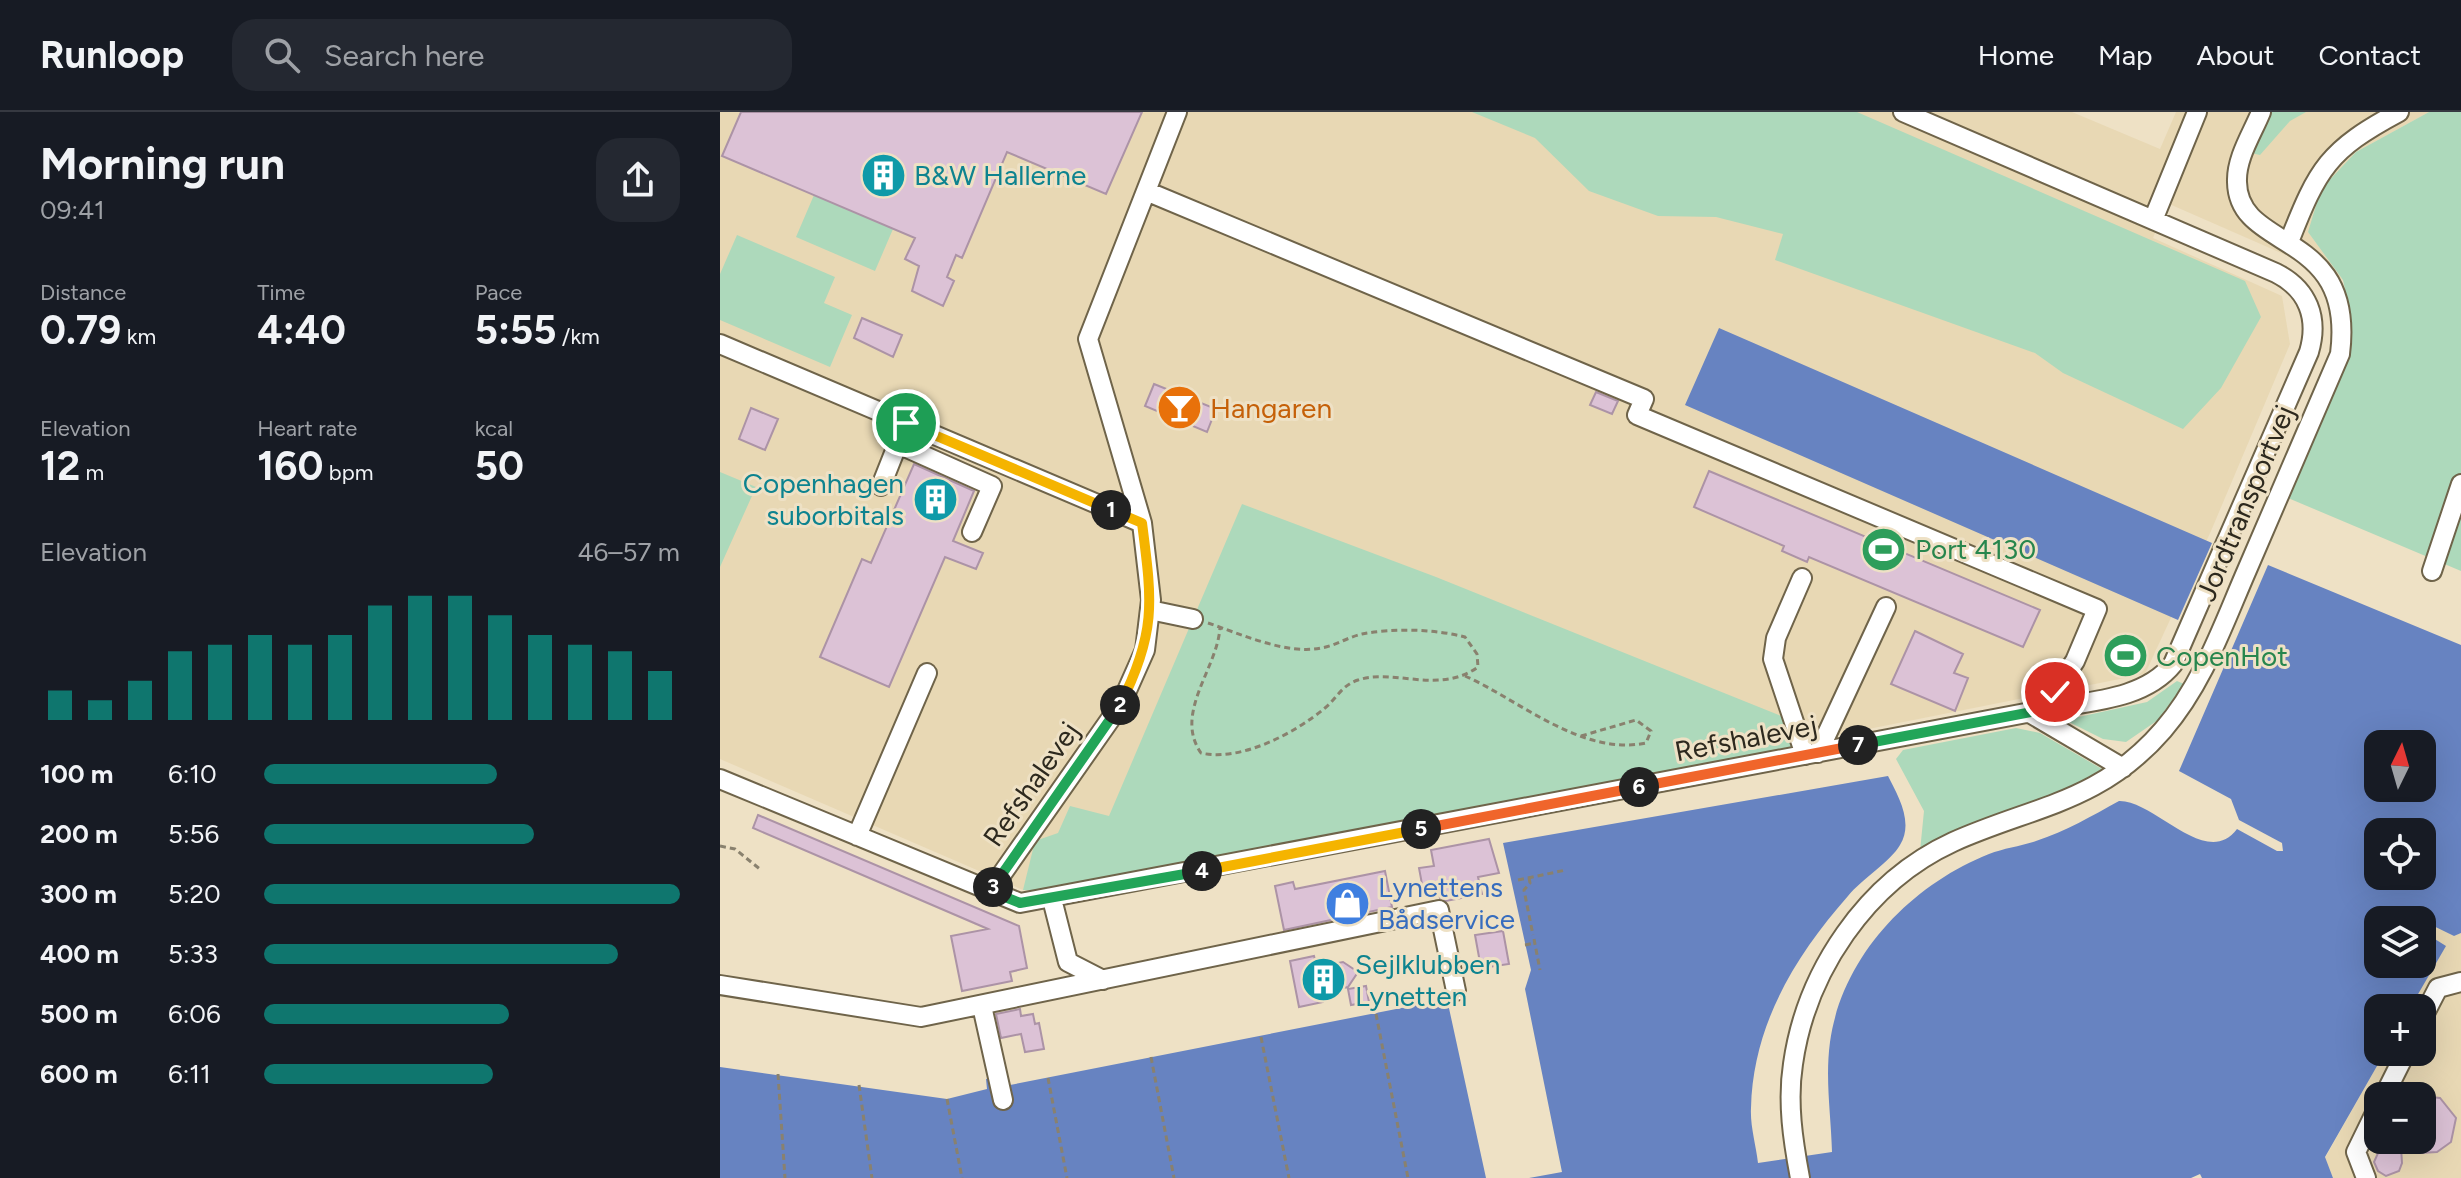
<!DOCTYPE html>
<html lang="en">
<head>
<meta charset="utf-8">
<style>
	:root { --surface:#171b24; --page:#242831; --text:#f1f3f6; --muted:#9ea1a6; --line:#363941; --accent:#0f766e }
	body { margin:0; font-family:Figtree,sans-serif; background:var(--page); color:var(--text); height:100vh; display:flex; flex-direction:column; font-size:30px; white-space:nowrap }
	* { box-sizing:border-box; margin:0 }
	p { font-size:26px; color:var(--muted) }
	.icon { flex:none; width:44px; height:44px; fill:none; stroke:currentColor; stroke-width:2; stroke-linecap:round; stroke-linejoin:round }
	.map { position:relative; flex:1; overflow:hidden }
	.panel { display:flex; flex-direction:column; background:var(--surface); width:720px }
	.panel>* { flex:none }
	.needle { width:52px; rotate:5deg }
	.controls { position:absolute; left:1644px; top:618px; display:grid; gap:16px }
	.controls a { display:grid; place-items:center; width:72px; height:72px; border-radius:16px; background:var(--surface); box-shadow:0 8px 32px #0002; font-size:40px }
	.pin { position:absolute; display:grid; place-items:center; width:68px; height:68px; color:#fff; margin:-34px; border:4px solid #fff; border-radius:50%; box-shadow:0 2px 8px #0007 }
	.km { position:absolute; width:40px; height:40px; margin:-20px; border-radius:50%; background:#222; color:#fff; font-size:22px; line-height:40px; text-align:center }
	.round { display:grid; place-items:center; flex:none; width:84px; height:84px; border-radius:24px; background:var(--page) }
	.overview { display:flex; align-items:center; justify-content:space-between; height:136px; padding:0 40px }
	h1 { font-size:44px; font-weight:700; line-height:60px }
	.stats { display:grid; grid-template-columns:repeat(3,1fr); gap:12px; height:136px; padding:8px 40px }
	.stats div { display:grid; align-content:center }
	.stats b { font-size:40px; font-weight:700 }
	.stats small { font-size:22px; font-weight:400 }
	.stats p { font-size:22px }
	.chart { height:224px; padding:16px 40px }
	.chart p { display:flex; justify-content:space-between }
	.chart svg { width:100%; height:144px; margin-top:8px; stroke:var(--accent); stroke-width:6 }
	ul { padding:0 40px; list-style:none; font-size:26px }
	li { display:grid; grid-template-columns:128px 96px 1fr; align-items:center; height:60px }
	li i { height:20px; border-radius:10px; background:var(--accent) }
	header { display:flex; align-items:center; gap:48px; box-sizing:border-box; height:112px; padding:0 40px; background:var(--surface); border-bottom:2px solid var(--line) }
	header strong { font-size:38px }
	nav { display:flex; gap:44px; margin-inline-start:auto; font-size:28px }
	.search { width:560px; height:72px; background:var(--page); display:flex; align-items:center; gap:20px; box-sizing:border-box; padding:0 28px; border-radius:24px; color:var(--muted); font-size:30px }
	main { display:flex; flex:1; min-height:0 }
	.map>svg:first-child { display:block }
</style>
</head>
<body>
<header>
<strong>Runloop</strong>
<div class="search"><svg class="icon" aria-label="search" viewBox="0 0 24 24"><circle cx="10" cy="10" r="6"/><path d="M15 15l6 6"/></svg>Search here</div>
<nav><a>Home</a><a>Map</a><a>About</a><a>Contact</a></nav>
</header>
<main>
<section class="panel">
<div class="overview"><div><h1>Morning run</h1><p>09:41</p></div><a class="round"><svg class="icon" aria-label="share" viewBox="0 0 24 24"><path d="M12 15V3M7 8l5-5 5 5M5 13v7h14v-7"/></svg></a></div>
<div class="stats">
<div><p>Distance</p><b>0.79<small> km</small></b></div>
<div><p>Time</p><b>4:40</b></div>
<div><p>Pace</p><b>5:55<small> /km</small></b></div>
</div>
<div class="stats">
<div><p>Elevation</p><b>12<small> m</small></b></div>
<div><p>Heart rate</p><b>160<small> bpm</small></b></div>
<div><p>kcal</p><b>50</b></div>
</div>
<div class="chart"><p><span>Elevation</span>46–57 m</p>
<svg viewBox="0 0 160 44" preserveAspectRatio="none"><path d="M5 44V35M15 44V38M25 44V32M35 44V23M45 44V21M55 44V18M65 44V21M75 44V18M85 44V9M95 44V6M105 44V6M115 44V12M125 44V18M135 44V21M145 44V23M155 44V29"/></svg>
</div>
<ul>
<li><b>100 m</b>6:10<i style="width:56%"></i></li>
<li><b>200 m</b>5:56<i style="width:65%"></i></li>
<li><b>300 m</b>5:20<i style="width:100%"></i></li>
<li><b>400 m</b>5:33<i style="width:85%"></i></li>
<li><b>500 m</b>6:06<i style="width:59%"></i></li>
<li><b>600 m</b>6:11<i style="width:55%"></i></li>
</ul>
</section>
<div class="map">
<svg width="1741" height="1066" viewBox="0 0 1741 1066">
	<rect width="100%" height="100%" fill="#eee1c5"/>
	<path fill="#e8d8b4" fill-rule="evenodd" d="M0,0H1352L1440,37L1456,0H1709L1636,40L1588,120L1623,168L1447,91L1433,126L1562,184L1570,232L1491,419L1425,562L328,780L303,778L0,647Z
		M1702,808L1734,824L1741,821V1066H1613L1605,1046L1665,940H1702V896H1690L1725,835L1702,819ZM1658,984H1702V1028H1658Z"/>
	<path fill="#add9bb" d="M752,0H1137L1525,169L1541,205L1501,276L1463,317L1343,261L1315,241L1055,148L1063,122L996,105L938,104L869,79L815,26Z
		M1549,0H1586L1570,9L1540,43L1531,41Z
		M1709,0H1741V459L1568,386L1618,264L1631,206L1623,168L1588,120L1601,77L1636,40Z
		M94,83L173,117L155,159L76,125Z
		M17,123L115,165L104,191L132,203L110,255L0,208V162Z
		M0,360L36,375L0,455Z
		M522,392L716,465L1066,606L1075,634L361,775L328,780L303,778L315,729L338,721L350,694L389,704Z
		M1457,569L1464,572L1438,608L1406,630L1383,627L1345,608L1427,590Z
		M1296,616L1320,621L1382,657L1355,676L1253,711L1200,739L1204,699L1176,647L1183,638Z"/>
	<path fill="#6783c1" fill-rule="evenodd" d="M999,216L1492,431L1458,508L965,293Z
		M1548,453L1741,533V821L1734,824L1693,804L1687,808H1658V852H1702V819L1726,834L1690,896H1658V940H1665L1605,1045L1613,1066H1482L1480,1062L1471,1066H809L842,1060L805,877L811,858L783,731L1168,664C1178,684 1194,710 1180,733C1171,749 1141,768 1128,784C1075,844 1033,913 1031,996C1030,1014 1036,1033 1038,1051L1112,1040C1111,1003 1105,967 1110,930C1122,844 1191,773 1269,742C1284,736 1301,734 1316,729C1346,719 1372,704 1399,689C1435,688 1486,758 1517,717L1557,739H1563L1562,731L1519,708L1511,687L1459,659ZM1658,632H1702V676H1658ZM1658,720H1702V764H1658Z
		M727,887L766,1066H0V955L227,987L267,977L266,967L287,963L290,973Z"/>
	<path fill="#dcc2d6" stroke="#ac93a6" stroke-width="2" d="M21,0H422L386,82L287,40L242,146L236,143L227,165L234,169L223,194L192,179L199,154L185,147L195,126L2,44Z
		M142,206L182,223L173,245L134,226Z
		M434,272L496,297L487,320L425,294Z
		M876,280L898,289L892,302L870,293Z
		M31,296L58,307L45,338L19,327Z
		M194,352L254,379L233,429L263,441L256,457L225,445L169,575L100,545L142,447L151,451Z
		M989,359L1320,498L1303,535L1089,445L1087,450L1062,439L1064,434L974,395Z
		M1195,519L1243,542L1234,561L1248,566L1235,599L1171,572Z
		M38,703L299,814L307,856L290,860L292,869L242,879L231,824L268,817L33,716Z
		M769,727L779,761L758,765L762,782L726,789L720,786L719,781L704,783L699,756L714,754L711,738Z
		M665,759L672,795L564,818L555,774L573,770L575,777Z
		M783,819L789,852L761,856L755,823Z
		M594,844L597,855L623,850L638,860L628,875L602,880L603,890L579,895L570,849Z
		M646,874L649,890L631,893L628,877Z
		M300,897L301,904L313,902L315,912L319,911L324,937L305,940L301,922L281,926L276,902Z
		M1702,984L1720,986L1736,1006L1731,1030L1717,1040L1700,1041L1672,1028H1702Z
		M1681,1035L1682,1051L1679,1059L1666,1064L1658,1059L1654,1050L1658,1041Z"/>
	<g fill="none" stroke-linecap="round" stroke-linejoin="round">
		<defs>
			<path id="minor" d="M426,79L924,287L917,303L1377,497L1355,549L1322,598
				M1433,108L1477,0
				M1569,130C1598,56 1608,38 1679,0
				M0,232L422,411
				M178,332L272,374L252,420
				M161,374L182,321
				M1712,459L1741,372
				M1082,466L1056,526L1053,547L1085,643
				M430,498L473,507
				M1308,600L1403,656
				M1098,641L1166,495
				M0,667L300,791L1322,598C1366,589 1423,589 1453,552L1589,240C1599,206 1588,177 1556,161L1183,0
				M137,724L207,561
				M270,779L401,592L425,538L431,488L422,411L368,227L457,0
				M332,787L348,850L383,868
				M0,873L201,905L719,798L736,879
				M262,894L283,988
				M1702,907L1718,876L1741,870
				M1664,984L1686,940
				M1080,1066C1073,1029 1067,990 1073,952C1086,860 1146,770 1233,730C1313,694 1380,691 1443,618C1483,572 1503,513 1527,458C1558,386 1589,314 1620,242C1636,116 1518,141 1517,70C1516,46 1532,22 1541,0
				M1646,1066L1636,1040L1658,995"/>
		</defs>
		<use href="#minor" stroke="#6f644a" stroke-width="22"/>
		<path stroke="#89816e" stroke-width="3" stroke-dasharray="6 4" stroke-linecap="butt" d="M488,511C521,522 566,543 601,536C615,534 628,525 642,522C674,516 714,517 745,525L757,542L758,555C719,583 674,556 638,568C622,573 617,586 605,596C575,621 521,650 481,641C453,601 498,556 500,515
			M745,564C801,589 861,644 926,631L931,619L916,608L861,624
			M0,734L15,737L41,758
			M809,766L810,771L804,778L813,823
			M798,768L846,758
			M814,827L820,858
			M805,833L815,831
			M656,902L688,1066
			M541,925L569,1066
			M431,945L454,1066
			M58,962L65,1066
			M328,966L347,1066
			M139,973L152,1066
			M227,987L242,1066"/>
		<use href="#minor" stroke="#fff" stroke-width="18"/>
	</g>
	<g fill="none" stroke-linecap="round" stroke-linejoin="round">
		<defs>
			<path id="split-1" d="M186,311L391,398"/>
			<path id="split-2" d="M391,398L422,411C432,489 437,520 400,593"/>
			<path id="split-3" d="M273,775L400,593"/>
			<path id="split-4" d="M273,775L270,779L300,791L482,759"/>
			<path id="split-5" d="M482,759L701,717"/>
			<path id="split-6" d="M701,717L919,675"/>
			<path id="split-7" d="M919,675L1138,633"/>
			<path id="split-8" d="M1138,633L1322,598L1335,580"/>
		</defs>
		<use href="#split-1" stroke="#fff" stroke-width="16"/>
		<use href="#split-2" stroke="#fff" stroke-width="16"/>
		<use href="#split-3" stroke="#fff" stroke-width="16"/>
		<use href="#split-4" stroke="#fff" stroke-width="16"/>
		<use href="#split-5" stroke="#fff" stroke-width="16"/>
		<use href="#split-6" stroke="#fff" stroke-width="16"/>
		<use href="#split-7" stroke="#fff" stroke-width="16"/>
		<use href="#split-8" stroke="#fff" stroke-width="16"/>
		<use href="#split-1" stroke="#f5b400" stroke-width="10"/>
		<use href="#split-2" stroke="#f5b400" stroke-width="10"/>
		<use href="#split-3" stroke="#22a559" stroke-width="10"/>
		<use href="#split-4" stroke="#22a559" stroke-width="10"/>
		<use href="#split-5" stroke="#f5b400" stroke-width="10"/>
		<use href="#split-6" stroke="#f0652b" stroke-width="10"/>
		<use href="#split-7" stroke="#f0652b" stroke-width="10"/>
		<use href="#split-8" stroke="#22a559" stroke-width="10"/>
	</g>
	<defs>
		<symbol id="building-disc" viewBox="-11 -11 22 22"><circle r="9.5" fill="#0f9aa8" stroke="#eee1c5"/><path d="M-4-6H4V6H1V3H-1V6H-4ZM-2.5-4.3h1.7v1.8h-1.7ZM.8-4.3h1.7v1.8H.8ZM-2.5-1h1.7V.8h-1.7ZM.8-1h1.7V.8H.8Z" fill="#fff"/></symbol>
		<symbol id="bar-disc" viewBox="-11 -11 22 22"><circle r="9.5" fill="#e8710a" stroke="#eee1c5"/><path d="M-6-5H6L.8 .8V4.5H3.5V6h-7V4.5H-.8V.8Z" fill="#fff"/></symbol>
		<symbol id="stadium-disc" viewBox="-11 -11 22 22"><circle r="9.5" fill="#2e9e5b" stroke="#eee1c5"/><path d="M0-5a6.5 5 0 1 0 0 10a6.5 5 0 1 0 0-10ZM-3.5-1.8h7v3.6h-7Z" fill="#fff"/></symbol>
		<symbol id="shop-disc" viewBox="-11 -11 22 22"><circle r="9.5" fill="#3f7fe0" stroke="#eee1c5"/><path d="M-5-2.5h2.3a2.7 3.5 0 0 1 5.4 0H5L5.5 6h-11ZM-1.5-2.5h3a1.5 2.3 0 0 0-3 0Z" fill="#fff"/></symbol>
	</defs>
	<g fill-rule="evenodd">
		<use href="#building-disc" x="138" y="38" width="51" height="51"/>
		<use href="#bar-disc" x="434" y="270" width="51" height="51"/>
		<use href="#building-disc" x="190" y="362" width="51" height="51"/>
		<use href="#stadium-disc" x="1138" y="412" width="51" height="51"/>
		<use href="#stadium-disc" x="1380" y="518" width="51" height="51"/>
		<use href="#shop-disc" x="602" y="766" width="51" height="51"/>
		<use href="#building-disc" x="578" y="842" width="51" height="51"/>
	</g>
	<g text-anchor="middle" stroke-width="6" stroke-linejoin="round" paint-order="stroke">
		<g font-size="28" fill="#0d838f" stroke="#eee1c5" text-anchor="start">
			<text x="194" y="73">B&amp;W Hallerne</text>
			<text x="184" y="381" text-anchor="end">Copenhagen<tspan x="184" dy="32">suborbitals</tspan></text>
			<text x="635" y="862">Sejlklubben<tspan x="635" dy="32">Lynetten</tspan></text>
		</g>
		<g font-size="28" fill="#c56008" stroke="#eee1c5" text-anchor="start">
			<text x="490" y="306">Hangaren</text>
		</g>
		<g font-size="28" fill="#2d291e" stroke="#eee1c5">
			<text transform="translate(1525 391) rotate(-67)" y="10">Jordtransportvej</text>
			<text transform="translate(1026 626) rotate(-11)" y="10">Refshalevej</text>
			<text transform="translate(311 672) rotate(-55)" y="10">Refshalevej</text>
		</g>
		<g font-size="28" fill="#27864d" stroke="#eee1c5" text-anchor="start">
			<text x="1195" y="447">Port 4130</text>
			<text x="1436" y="554">CopenHot</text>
		</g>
		<g font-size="28" fill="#366cbe" stroke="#eee1c5" text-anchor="start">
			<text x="658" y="785">Lynettens<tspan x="658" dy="32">Bådservice</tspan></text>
		</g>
	</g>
</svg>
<div class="controls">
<a><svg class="needle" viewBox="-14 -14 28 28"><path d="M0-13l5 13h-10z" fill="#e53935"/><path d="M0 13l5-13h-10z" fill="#9ea1a6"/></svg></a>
<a><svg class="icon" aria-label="locate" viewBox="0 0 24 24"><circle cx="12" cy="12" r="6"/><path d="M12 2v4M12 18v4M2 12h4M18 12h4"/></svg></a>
<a><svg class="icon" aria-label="layers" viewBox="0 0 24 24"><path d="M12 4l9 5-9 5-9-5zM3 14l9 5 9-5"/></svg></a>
<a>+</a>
<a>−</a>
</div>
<div class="pin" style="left:186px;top:311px;background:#1e9e55"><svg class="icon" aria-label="arrive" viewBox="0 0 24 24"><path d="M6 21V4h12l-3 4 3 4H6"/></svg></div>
<div class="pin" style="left:1335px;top:580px;background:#d93025"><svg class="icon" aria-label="check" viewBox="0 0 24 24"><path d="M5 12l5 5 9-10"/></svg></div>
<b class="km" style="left:391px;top:398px">1</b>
<b class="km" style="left:400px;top:593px">2</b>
<b class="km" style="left:273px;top:775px">3</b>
<b class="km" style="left:482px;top:759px">4</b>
<b class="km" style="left:701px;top:717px">5</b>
<b class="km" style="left:919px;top:675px">6</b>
<b class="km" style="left:1138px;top:633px">7</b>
</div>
</main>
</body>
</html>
